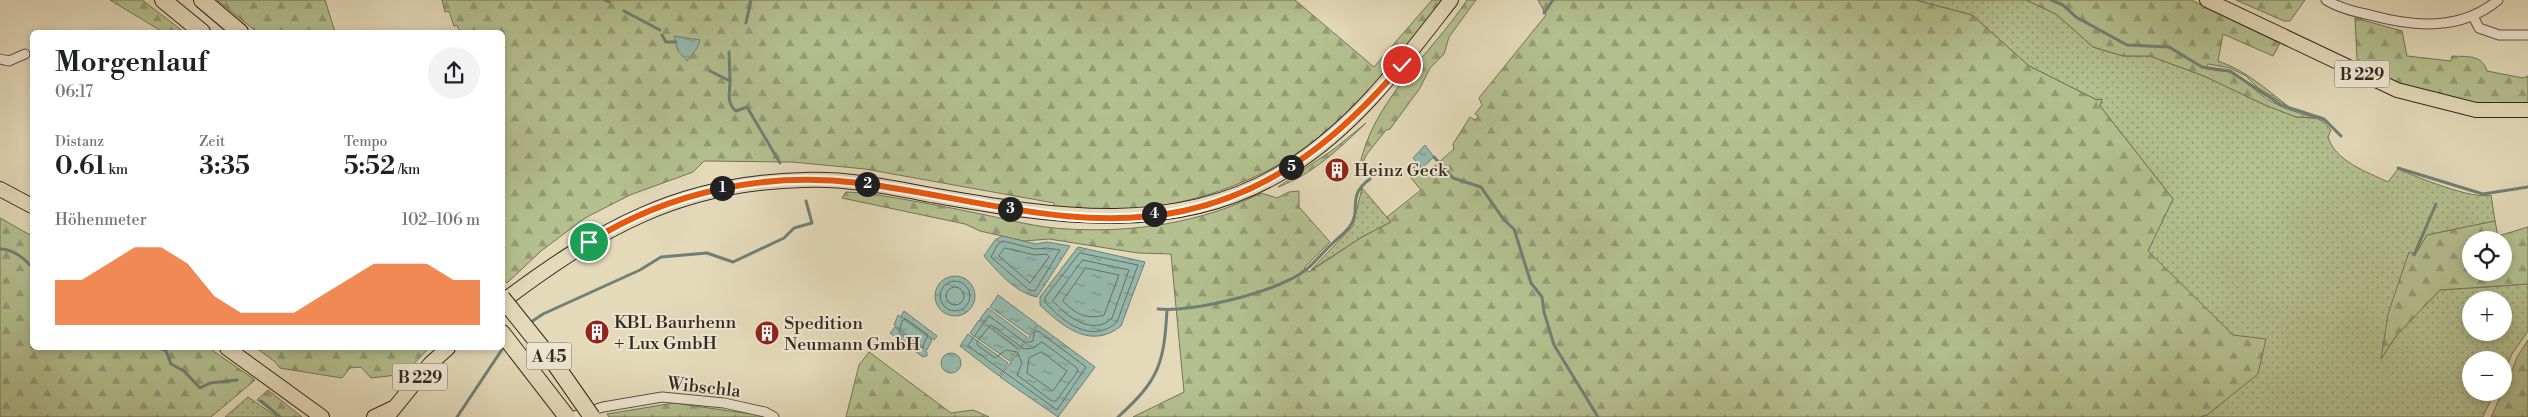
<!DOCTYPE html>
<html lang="de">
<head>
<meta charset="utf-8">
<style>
	:root { --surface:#fff; --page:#f2f2f2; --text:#202124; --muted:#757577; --accent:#ea580c }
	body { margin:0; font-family:"Libre Bodoni",serif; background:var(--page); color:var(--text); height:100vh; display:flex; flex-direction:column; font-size:19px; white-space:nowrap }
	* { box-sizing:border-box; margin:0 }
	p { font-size:16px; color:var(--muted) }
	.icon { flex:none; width:28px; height:28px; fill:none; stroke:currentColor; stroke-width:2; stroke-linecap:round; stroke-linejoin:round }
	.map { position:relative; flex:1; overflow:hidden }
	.side { position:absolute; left:30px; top:30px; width:475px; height:320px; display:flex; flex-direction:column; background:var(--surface); border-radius:8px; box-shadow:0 2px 8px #0003 }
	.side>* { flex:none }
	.controls { position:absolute; left:2462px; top:231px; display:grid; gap:10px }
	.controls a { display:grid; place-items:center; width:50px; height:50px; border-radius:50%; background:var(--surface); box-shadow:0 2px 8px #0003; font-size:25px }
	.pin { position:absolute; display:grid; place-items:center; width:42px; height:42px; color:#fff; margin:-21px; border:2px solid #fff; border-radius:50%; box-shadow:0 1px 5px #0007 }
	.km { position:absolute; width:25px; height:25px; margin:-12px; border-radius:50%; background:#222; color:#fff; font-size:14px; line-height:25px; text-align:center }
	.round { display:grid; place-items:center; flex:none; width:52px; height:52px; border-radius:26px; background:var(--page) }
	.head { display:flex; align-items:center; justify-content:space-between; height:85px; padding:0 25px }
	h1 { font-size:28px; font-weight:600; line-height:38px }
	.figures { display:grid; grid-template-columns:repeat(3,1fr); gap:8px; height:85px; padding:5px 25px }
	.figures div { display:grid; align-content:center }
	.figures b { font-size:25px; font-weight:600 }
	.figures small { font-size:14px; font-weight:400 }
	.figures p { font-size:14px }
	.chart { height:140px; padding:10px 25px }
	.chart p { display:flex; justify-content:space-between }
	.chart svg { width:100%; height:90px; margin-top:5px; fill:var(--accent); opacity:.7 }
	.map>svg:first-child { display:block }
</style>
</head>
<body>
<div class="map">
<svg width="2528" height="417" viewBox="0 0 2528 417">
	<defs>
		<pattern id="grass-dots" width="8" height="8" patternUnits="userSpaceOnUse" patternTransform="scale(1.25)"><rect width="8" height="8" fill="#b4c090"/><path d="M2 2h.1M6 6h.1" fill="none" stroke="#939c75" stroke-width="1.8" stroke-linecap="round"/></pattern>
		<pattern id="forest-firs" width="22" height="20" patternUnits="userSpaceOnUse" patternTransform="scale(1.25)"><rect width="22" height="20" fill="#b4c090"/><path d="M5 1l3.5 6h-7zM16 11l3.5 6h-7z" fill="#939c75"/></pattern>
		<pattern id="water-ripples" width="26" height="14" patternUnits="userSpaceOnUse" patternTransform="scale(1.25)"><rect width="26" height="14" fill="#95bbb0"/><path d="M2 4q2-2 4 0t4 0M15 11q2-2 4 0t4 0" fill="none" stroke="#7a988f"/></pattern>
	</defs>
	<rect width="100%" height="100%" fill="#e4daba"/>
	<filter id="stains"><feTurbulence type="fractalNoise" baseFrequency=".004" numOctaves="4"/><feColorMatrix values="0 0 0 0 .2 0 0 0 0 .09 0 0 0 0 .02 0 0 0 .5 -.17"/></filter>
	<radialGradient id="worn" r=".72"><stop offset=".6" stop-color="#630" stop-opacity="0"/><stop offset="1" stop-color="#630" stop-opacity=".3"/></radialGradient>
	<path fill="url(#grass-dots)" stroke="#747458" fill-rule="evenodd" d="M1915,0H2026L2056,14L2093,47L2123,56H2150L2204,76L2265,105L2296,117L2315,118L2323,121L2331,130L2328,137C2335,161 2367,172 2388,182L2398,169C2417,177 2472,200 2491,195L2495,221L2428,235L2414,255L2409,253L2382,357L2396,336L2440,290L2528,284V331L2512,354L2504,372V360H2471V392L2494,393L2483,417H2200L2207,415L2265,339L2233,336L2147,251L2173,199L2100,106L2102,99L2097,100L2029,66L1972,15ZM2471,300H2504V332H2471Z
		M1362,188L1391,222L1362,237L1311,270L1353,226Z
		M248,397L277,417H225Z"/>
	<path fill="url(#forest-firs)" stroke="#747458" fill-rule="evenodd" d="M110,0H142L184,32H163Z
		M217,0H325L335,32H257Z
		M442,0H1295L1374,67L1432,0H1442C1411,40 1381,81 1344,116C1282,176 1196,208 1110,211C1092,211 1072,209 1054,208V203L865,169L792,162L704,161L693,172L630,195L585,218L541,251L507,283L502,278V32H460L457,25L454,26L449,11L445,12Z
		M1467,0H1476L1449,37L1444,54L1430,68L1420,88L1390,129L1386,130L1367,154L1359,169C1372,100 1430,56 1467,0Z
		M1538,0H1915L1972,15L2029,66L2097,100L2102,99L2100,106L2173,199L2148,251L2233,335L2266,339L2258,374L2207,415L2200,417H1133L1184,392L1171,254L1138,253L1049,239L1024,241L980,231L965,224L842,198L846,192L865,193C904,199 943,206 981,214C1010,220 1039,228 1068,229C1132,233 1202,223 1261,193L1277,198L1289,192L1299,191V207L1330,242L1304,268L1309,272L1362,237L1391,222L1387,217L1421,190L1407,173L1418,164L1429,171L1454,149L1453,144L1470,117L1475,120L1478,117L1475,114L1482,105L1479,98L1546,15Z
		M2026,0H2191L2280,43L2273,56L2223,34L2218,61C2245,70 2266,89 2289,107L2258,88L2246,76L2230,68L2208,64L2206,69L2229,72L2243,80L2268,100L2287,109L2315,118L2296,117L2265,105L2204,76L2150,56H2123L2093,47L2056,14Z
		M2236,0H2305L2290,21H2284Z
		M2355,18L2402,31L2407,56L2451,61L2452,56C2467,57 2482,54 2487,71L2523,78L2528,76V104L2490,106L2433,95L2377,75L2374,68L2357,59Z
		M1366,123C1341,147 1312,175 1278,187L1334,149Z
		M0,218L32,236V348H209L255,380L211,417H0Z
		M2495,221L2498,236L2528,227V284L2440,290L2396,336L2381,359L2388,314L2409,252L2415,255L2427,235ZM2471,240H2504V272H2471Z
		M2528,340V417H2491L2502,393L2504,392L2517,357Z
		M256,348H429L400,378L397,375L371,378L361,367L350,368L342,378L280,368L274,361Z
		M869,352L951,413L973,410L989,417H846L859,365Z
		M268,390L302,417H281L257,400Z
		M674,403L758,415L764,417H609L607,414Z"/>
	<path fill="url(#water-ripples)" stroke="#6f8077" d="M674,36L700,40L697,48L687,61L678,51Z
		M1425,145L1434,157L1422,168L1413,158Z
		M1002,236L1036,244L1047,242L1070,246L1037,297C1016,293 998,272 984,256L995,240Z
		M1078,247L1145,262L1121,326C1091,350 1063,327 1040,305V297Z
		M935 296a20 20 0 1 1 40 0a20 20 0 1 1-40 0Z
		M998,295L1037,324L1029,335L990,307Z
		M988,308L1027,337L1019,349L980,319Z
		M904,311L937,336L934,340L901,316Z
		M898,315L932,340L927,350L894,325Z
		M979,320L1018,349L1010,361L970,333Z
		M1038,325L1095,367L1058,417L1000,377Z
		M895,327L927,352V356L923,357L890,333Z
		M968,334L1008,363L999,376L960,346Z
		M941 363a10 10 0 1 1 20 0a10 10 0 1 1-20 0Z"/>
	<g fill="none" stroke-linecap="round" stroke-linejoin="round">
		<path stroke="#657268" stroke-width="1" d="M1003,241L1035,249L1047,248L1060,250L1035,291L1029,290L991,257L998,244Z
			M1005,248L1035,255L1047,254L1049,257L1030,283L999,256Z
			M1080,253L1138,265L1117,322C1092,345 1063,322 1045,302V298Z
			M1083,260L1129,270L1112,318C1093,337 1066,316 1053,301Z
			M1086,268L1119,275L1104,315C1087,320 1075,314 1063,301Z
			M940 296a15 15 0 1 1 30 0a15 15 0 1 1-30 0Z
			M946 296a9 9 0 1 1 18 0a9 9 0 1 1-18 0Z
			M989,316L1026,343L1033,341L1034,332L1038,331L1086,367L1057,410L968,346Z
			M906,319L928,335L922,348L899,333L902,321Z
			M991,325L1024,349L1033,348L1042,342L1077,368L1078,371L1056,401H1052L1017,375L1022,363L1017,352L1006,350L995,358L977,345V342Z
			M1042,352L1067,371L1053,391L1027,373L1029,358Z"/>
		<path stroke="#6f8077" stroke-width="3" d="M605,0L609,2
			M2051,0L2063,5L2076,17L2127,45L2169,47L2202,67L2230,71L2281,105L2324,119L2341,136
			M624,11L660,30
			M1544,13L1553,0
			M746,23L751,0
			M662,35L666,42H676
			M729,52L730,81
			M710,71L730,81C730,92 726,103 736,111L747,107L780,163
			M1434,157L1453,178L1481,187L1504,220L1514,229L1531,283L1542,297L1544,312L1554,345L1598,417
			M2398,168L2483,194L2528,187
			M0,249C13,249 24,258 32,267
			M2414,255L2436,204
			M1158,309C1192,313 1280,291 1307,269C1316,261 1325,250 1334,242C1339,237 1346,232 1350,226C1362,209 1346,196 1370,179
			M528,324L543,314L640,270L661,257L707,253L733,262L784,238L794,228L812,223L806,201
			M160,348L166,351L171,364L184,371L200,388L210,383L237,380
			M261,401L280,417
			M457,417L505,345
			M1118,417C1159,380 1164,364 1167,310"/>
		<defs>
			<path id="minor" d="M2326,0C2339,8 2355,12 2370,15C2414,27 2461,31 2498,0
				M2473,16L2479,28L2499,35H2528
				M0,59L9,61L25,54
				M571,417L603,407L662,397L724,403L765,412L774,417"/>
			<path id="primary" d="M2207,0L2397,90L2476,110H2528
				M0,189L32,206
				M502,302C599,229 679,183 803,180C846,178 889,187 931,195C1051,216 1179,239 1289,168C1357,125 1402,63 1451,0
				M227,348L322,417
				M374,417L393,408
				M387,417L430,364L448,348"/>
			<path id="motorway" d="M163,0L202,32
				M202,0L240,32
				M502,333L567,417"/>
		</defs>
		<use href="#minor" stroke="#615447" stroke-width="11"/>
		<use href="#primary" stroke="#352821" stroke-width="16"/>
		<use href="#motorway" stroke="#352821" stroke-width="18"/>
		<use href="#minor" stroke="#ede7d2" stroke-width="9"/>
		<use href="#primary" stroke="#e4daba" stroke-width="14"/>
		<use href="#motorway" stroke="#e4daba" stroke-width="16"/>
		<defs>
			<path id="motorway-bridge" d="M502,298L555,364L592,417"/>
		</defs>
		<use href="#motorway-bridge" stroke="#352821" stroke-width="18" stroke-linecap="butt"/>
		<use href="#motorway-bridge" stroke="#e4daba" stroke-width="16"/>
	</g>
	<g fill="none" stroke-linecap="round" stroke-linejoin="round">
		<defs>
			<path id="route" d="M589,242C669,192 765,171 859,183C966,196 1075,234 1183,211C1276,191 1342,135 1402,65"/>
		</defs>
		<use href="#route" stroke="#fff" stroke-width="10"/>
		<use href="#route" stroke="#ea580c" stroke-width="6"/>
	</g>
	<defs>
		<symbol id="building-disc" viewBox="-11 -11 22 22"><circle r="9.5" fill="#8f2418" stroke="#ede7d2"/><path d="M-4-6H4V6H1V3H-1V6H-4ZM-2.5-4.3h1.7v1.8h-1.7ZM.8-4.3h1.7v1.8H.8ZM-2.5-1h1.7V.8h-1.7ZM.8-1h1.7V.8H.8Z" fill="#fff"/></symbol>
	</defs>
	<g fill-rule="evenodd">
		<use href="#building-disc" x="1323" y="156" width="28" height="28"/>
		<use href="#building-disc" x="583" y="318" width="28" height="28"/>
		<use href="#building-disc" x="753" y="319" width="28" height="28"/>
	</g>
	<g text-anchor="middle" stroke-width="4" stroke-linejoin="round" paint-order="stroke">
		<g fill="#ede7d2" stroke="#6c6156" stroke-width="1">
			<rect x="2334.5" y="60.5" width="55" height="27" rx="4"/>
			<rect x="526.5" y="342.5" width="45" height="27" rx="4"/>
			<rect x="392.5" y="363.5" width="55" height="27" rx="4"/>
		</g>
		<g font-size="16" font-weight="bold" fill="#352821">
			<text x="2362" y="80">B 229</text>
			<text x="549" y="362">A 45</text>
			<text x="420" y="383">B 229</text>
		</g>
		<g font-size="18" fill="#352821" stroke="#ede7d2" text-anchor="start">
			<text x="1354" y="176">Heinz Geck</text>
			<text x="614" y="328">KBL Baurhenn<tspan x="614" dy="21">+ Lux GmbH</tspan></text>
			<text x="784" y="329">Spedition<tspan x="784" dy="21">Neumann GmbH</tspan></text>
		</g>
		<g font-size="18" fill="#352821" stroke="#ede7d2">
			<text transform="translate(704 387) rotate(6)" y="6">Wibschla</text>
		</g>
	</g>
	<rect width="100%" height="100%" filter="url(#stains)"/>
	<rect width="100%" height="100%" fill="url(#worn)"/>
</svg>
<div class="controls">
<a><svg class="icon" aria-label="locate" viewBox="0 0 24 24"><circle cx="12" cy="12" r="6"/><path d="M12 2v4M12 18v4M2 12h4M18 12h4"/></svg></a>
<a>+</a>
<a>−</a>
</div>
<div class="pin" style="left:589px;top:242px;background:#1e9e55"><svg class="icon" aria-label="arrive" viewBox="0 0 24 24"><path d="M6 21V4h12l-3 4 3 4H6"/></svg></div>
<div class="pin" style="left:1402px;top:65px;background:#d93025"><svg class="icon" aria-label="check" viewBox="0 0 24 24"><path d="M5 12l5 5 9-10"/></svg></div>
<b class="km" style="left:722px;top:188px">1</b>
<b class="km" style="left:867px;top:184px">2</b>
<b class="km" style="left:1010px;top:209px">3</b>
<b class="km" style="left:1154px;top:214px">4</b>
<b class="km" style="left:1291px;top:167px">5</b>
<section class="side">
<div class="head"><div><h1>Morgenlauf</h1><p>06:17</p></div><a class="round"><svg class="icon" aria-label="share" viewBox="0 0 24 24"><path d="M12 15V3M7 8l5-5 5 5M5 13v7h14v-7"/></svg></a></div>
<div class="figures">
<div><p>Distanz</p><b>0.61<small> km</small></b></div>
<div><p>Zeit</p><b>3:35</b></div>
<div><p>Tempo</p><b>5:52<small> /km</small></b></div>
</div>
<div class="chart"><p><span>Höhenmeter</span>102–106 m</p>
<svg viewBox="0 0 160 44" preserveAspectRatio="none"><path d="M0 44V22L10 22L20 14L30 6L40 6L50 14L60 30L70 38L80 38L90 38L100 30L110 22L120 14L130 14L140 14L150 22L160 22V44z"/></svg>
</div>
</section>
</div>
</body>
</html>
